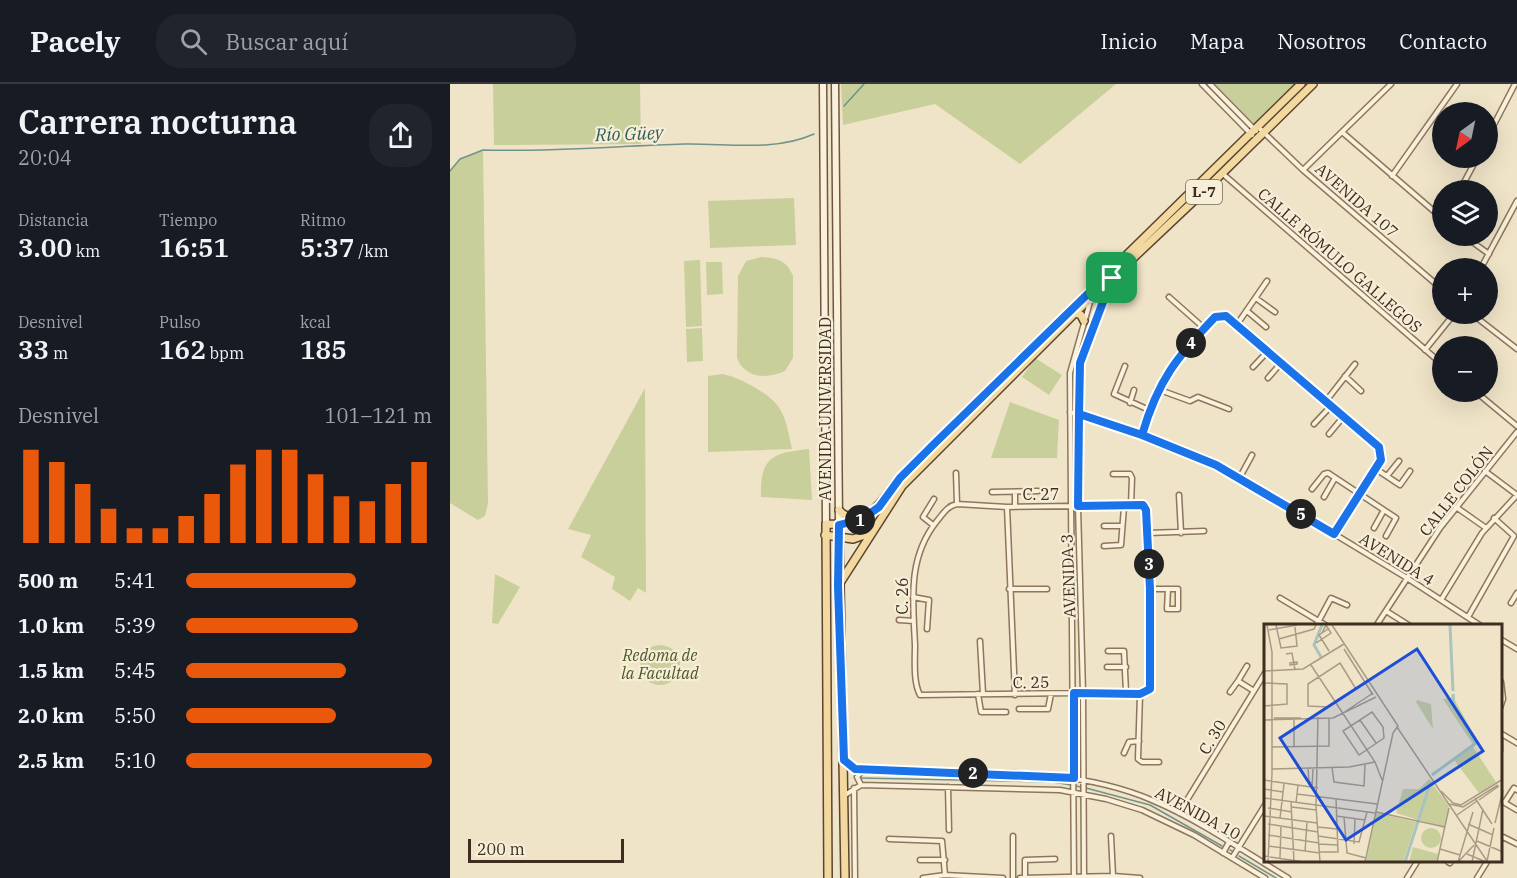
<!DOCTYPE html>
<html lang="es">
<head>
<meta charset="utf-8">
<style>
	:root { --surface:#171b24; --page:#20242c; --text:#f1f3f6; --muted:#9ea1a6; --line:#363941; --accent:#ea580c }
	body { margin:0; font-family:"IBM Plex Serif",serif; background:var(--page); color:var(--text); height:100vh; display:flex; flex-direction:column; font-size:22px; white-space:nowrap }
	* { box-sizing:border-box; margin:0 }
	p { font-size:20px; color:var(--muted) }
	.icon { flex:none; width:33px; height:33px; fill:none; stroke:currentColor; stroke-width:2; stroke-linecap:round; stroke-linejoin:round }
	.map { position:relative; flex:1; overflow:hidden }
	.drawer { display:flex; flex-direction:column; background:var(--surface); width:450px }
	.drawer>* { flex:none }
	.needle { width:39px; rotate:213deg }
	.tools { position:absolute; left:982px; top:18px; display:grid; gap:12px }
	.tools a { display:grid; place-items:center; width:66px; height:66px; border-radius:50%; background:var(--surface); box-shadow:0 6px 24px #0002; font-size:30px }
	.scale { position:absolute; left:18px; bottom:15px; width:156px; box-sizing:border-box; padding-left:6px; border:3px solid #3d2e20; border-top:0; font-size:16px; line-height:21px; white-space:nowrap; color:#3d2e20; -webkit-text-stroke:4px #f7eed8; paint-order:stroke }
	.pin { position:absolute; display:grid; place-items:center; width:51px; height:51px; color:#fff; margin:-26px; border-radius:12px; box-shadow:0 3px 9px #0006 }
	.km { position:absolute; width:30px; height:30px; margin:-15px; border-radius:50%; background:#222; color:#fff; font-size:16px; line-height:30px; text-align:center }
	.round { display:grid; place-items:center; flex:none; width:63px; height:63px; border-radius:24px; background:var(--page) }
	.overview { display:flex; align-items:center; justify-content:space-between; height:102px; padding:0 18px }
	h1 { font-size:33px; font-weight:600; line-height:45px }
	.metrics { display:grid; grid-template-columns:repeat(3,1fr); gap:9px; height:102px; padding:6px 18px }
	.metrics div { display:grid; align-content:center }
	.metrics b { font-size:26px; font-weight:600 }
	.metrics small { font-size:16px; font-weight:400 }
	.metrics p { font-size:16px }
	.chart { height:168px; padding:12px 18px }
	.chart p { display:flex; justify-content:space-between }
	.chart svg { width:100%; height:108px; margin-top:6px; stroke:var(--accent); stroke-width:6 }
	ul { padding:0 18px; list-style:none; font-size:20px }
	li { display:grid; grid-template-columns:96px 72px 1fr; align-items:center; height:45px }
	li i { height:15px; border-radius:8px; background:var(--accent) }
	header { display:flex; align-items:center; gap:36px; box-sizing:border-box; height:84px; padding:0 30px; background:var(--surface); border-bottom:2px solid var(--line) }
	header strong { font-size:28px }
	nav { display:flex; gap:33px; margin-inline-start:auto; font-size:21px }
	.search { width:420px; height:54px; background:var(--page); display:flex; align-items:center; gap:15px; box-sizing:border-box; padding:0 21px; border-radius:24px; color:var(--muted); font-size:22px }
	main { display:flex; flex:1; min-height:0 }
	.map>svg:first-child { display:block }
</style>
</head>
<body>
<header>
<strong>Pacely</strong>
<div class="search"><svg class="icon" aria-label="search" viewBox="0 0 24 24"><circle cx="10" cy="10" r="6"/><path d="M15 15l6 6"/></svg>Buscar aquí</div>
<nav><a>Inicio</a><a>Mapa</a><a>Nosotros</a><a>Contacto</a></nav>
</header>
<main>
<section class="drawer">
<div class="overview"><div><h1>Carrera nocturna</h1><p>20:04</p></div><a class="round"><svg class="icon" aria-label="share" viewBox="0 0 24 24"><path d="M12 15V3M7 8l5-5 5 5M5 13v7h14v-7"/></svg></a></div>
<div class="metrics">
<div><p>Distancia</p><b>3.00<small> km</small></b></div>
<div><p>Tiempo</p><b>16:51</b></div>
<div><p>Ritmo</p><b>5:37<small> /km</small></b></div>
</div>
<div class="metrics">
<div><p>Desnivel</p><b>33<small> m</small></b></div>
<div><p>Pulso</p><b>162<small> bpm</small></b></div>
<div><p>kcal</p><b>185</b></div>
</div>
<div class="chart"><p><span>Desnivel</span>101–121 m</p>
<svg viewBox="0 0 160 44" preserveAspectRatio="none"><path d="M5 44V6M15 44V11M25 44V20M35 44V30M45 44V38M55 44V38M65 44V33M75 44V24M85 44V12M95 44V6M105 44V6M115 44V16M125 44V25M135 44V27M145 44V20M155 44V11"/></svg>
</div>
<ul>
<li><b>500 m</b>5:41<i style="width:69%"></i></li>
<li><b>1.0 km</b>5:39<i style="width:70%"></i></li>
<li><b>1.5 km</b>5:45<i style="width:65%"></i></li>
<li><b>2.0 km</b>5:50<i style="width:61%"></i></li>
<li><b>2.5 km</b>5:10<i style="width:100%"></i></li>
</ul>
</section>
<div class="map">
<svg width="1067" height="794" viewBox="0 0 1067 794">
	<rect width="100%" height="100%" fill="#f0e4c8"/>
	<path fill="#c9cf9b" d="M43,0H190L191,60L44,61Z
		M391,0H666L570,80L485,20L393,41Z
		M765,0H850L807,43Z
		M33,66L38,419L35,432L28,436L0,419V87L10,75Z
		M344,114L346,161L260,164L258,117Z
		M311,173C328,174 337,177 343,192V274L335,287C318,295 295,295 287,274L288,192L296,177Z
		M250,176L252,242L236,243L234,177Z
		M256,178H272L273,210L257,211Z
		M252,244L253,277L237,278L236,245Z
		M585,274L612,291L599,311L572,293Z
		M272,290C284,292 293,297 304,303C334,320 335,332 342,365L258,368V292Z
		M195,304L196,509L188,504L180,517L162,505L165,493L131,473L141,451L118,445Z
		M560,318L609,336L607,374H541Z
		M359,365L362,416L311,413C310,373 322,369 359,365Z
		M45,490L70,503L48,540L42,539Z
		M190 581a20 20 0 1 1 40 0a20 20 0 1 1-40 0Z"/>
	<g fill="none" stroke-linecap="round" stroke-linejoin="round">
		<path stroke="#6f938a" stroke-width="1.5" d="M394,22L414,0
			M0,87L10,75L33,66C100,68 167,62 234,60C277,59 324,68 364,50
			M410,694L603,698L621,701
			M627,702L630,703
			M636,704L700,721L772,762
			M780,766L782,767
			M789,772L826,794"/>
		<defs>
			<path id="street" d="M752,0L802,51
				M760,0L806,47
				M807,42L853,86L993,206
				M892,48L993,135
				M1038,52L1065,0
				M853,86L941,0
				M773,90L993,281
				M942,92L1007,0
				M1010,106L1027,74
				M1014,152L1039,170
				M1031,184L1067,117
				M719,213L754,244
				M807,215L825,228
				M797,227L816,243
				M1022,230L1067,265
				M788,239L817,197
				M975,266L1004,230
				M675,282L664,310L699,326
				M803,283L819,266
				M895,292L911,307
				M818,294L832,278
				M707,305L740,317L748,313L779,325
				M1026,308L1067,342
				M876,317L905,280
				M680,319L684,306
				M620,328L692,351L790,393L957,494L1031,542
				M864,340L881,322
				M879,350L894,332
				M692,351C708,296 727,274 764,233L776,232L929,363L931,377L884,450
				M926,385L950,401L960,387
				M1035,387L1067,411
				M506,389L507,420
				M663,390H680L682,394L681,421
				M937,392L949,377
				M790,393L802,371
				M862,405L874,390L878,389L946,434L936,452
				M542,408L588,407
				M565,408V422
				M729,411L731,449
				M874,413L885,394
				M507,420L557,423L693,421C705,443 701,568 701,599L698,608L470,611C463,598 465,576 465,561C463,517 457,474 487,437C493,430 497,422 507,420Z
				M557,423L565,611
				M1006,423L1036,444
				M483,441L473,433L484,415
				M654,442H672
				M924,444L934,426
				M698,449L754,447
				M654,462L671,461L674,423
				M559,505H597
				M700,505H728V525H717L718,505
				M463,513L479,516L477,545
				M830,514L877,542
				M991,516L1032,449L1067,411
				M1061,519L1067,509
				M936,527L960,542
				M1018,533L1064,452L1044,434
				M449,536L464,537
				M866,542L881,514L897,521
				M926,542L990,444L1067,348
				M1050,555L1067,565
				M530,557L533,610
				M658,567H674L676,608
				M797,582L788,597L804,607
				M657,583H676
				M780,608L788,597
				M528,610L531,628H556
				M690,610L688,675L692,678H709
				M1050,624L1053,615L1051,598
				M569,625H598L601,610
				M1050,649L1067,659
				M1050,655V667
				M674,669L679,658L689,657
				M394,676L400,682L412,687C506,691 616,678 704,717C751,737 795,768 838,794
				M411,701L407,693L412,687
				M498,703L499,746
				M404,704L405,794
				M395,711L411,701L610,706L656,715L692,726L744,751L815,794
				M1050,716L1067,726
				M1055,718L1064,704L1067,706
				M729,729L815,589
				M563,752V794
				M661,752L663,792
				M439,755L492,757L495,791
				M1050,755L1053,753L1067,760
				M773,769L779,758
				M782,774L815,721
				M470,776H495
				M998,778L1000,779
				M473,794L495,791L553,794
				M570,794L663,792L690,794
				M575,794V776L605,775
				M624,794L620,289L640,218
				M634,794L633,609L628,422L631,279L661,198
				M957,794L967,778
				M1027,794L1037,778"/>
			<path id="secondary" d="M373,0L376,440
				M385,0L389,440"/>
			<path id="primary" d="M625,229L631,231L634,237
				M389,426C396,435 403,433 414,431
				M389,440L395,794
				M375,451L403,455L420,449
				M388,502L452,402L625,229L751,110L863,0
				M378,794L376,440C419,443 426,423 450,394C460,382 472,372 483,361L851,0"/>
		</defs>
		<use href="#street" stroke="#8d765c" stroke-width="7"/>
		<use href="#secondary" stroke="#6f573f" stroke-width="9"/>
		<use href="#primary" stroke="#5b4430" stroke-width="10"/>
		<use href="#street" stroke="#faf1dc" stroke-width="4"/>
		<use href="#secondary" stroke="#faf1dc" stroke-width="6"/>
		<use href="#primary" stroke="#f3d9a0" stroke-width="7"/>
	</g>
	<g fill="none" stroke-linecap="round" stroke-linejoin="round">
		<defs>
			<path id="route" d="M662,194L642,213L652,196L483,361L450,394L429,423L412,435L389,441L388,502L394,676L405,685L624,694V609L690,610L700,605V505L696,426L693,421L628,422L629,330L692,351C708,296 727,273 765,233L776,232L929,363L931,376L884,450L766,381L692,351L629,330L630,279L662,194"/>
		</defs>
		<use href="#route" stroke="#fff" stroke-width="12"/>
		<use href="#route" stroke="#1a73e8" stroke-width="8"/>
	</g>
	<g text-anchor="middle" stroke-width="4.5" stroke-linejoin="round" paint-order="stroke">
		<rect fill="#f7eed8" stroke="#756857" stroke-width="1.5" x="736" y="96" width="36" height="24" rx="4.5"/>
		<g font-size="15" font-weight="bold" fill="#3d2e20">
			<text x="754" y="113">L-7</text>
		</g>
		<g font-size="16" fill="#3d2e20" stroke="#f7eed8">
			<text transform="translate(907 116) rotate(41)" y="6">AVENIDA 107</text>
			<text transform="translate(890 176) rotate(41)" y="6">CALLE RÓMULO GALLEGOS</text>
			<text transform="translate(375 325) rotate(-90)" y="6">AVENIDA UNIVERSIDAD</text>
			<text transform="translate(1006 407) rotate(-52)" y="6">CALLE COLÓN</text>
			<text x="591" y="416">C. 27</text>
			<text transform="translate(947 475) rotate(32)" y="6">AVENIDA 4</text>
			<text transform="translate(618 492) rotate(-92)" y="6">AVENIDA 3</text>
			<text transform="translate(452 512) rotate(-90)" y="6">C. 26</text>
			<text transform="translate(581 598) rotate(-1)" y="6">C. 25</text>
			<text transform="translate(762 653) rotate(-59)" y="6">C. 30</text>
			<text transform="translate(748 729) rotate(28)" y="6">AVENIDA 10</text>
		</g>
		<g font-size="16" font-style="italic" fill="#4d5a26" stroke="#f7eed8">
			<text x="210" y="577">Redoma de<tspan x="210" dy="18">la Facultad</tspan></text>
		</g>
		<g font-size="18" font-style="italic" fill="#2f5d5a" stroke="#f7eed8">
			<text transform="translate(179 50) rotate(-2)" y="6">Río Güey</text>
		</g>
	</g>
	<g transform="translate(814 540)">
		<rect width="238" height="238" fill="#f0e4c8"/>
		<path d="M189,73L212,114L210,122L179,75ZM153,76L167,80L169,105L152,78ZM209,123L232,158L215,169L190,136ZM165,155L185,182L180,204L132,189L139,165H155ZM112,189L152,198L139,238H102ZM157 214a10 10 0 1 1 20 0a10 10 0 1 1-20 0ZM149,223L174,230L172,238H145Z" fill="#c9cf9b"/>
		<path fill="none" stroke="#a9c4bc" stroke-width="3" d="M186,1L189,67M57,33L50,21L58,1M168,151L212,119L190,81L189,70M141,238L167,157"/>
		<path fill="none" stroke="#a89b85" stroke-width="1.5" d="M3,1L8,28V149L4,238M12,1L17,24L33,22L31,3M68,1L134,102L129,109L101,238M64,5L55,11L65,27M5,6L33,1M15,15L50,5L52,1M52,19L67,9L62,1L58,9M80,25L109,71M22,30L28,29L31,46M33,38V40L26,41V39ZM76,39L92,65L64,83L44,82V60ZM47,41L111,138L118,156M0,47L39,45L80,20M0,59L23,60V80L0,82M108,88L119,103L120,114L95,131L79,107ZM79,89L109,69M54,93L52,182L56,238M10,94H37M0,96L69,94L112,73M30,96V123M96,96L112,119M133,103L223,237M8,123L65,122V95M68,143L70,158L100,162L101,140M44,144L45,158L49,159M8,145L85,143L111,138M0,156L54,164M48,164L49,145M0,165L19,168M177,167L189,179L197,181L239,155M33,170L113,180M0,174L111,189M211,174L228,200M215,176L235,162M27,178L30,238M32,179L34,161M185,180L199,183L234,161M28,183L52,186M4,184L28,188M112,188L181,203M193,191L213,177M0,192L53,199M72,192L101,196M80,193L83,229L102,234M16,194L20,160M231,199L239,166M4,200L54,208M204,200L229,211M54,203L73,205M4,211L55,219M54,212L95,218L103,188M213,217L239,228M55,220L73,221M90,220L91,195M4,222L56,229M176,225L196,231M41,228L43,198M55,228H74L72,175M203,230L222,238M0,232L40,238M16,234L17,202M223,237L230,204M173,238L185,184M194,238L209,188M194,238L210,221M208,238L219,185"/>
		<path fill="#1d4ed8" fill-opacity="0.15" stroke="#1d4ed8" stroke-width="3" d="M153,25L219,127L82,216L16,114Z"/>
		<rect width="238" height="238" fill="none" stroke="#3d2e20" stroke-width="3"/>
	</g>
</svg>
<div class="tools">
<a><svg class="needle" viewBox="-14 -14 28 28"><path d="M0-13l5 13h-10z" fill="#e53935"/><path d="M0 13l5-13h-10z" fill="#9ea1a6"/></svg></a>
<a><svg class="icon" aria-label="layers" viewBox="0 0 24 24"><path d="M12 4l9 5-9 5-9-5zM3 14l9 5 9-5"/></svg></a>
<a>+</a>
<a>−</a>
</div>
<div class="scale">200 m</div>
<div class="pin" style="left:662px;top:194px;background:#1e9e55"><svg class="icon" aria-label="arrive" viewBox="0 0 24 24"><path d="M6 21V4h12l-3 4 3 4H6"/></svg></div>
<b class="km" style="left:410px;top:436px">1</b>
<b class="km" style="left:523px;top:689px">2</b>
<b class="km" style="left:699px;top:480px">3</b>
<b class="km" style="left:741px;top:259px">4</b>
<b class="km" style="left:851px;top:430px">5</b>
</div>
</main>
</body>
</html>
